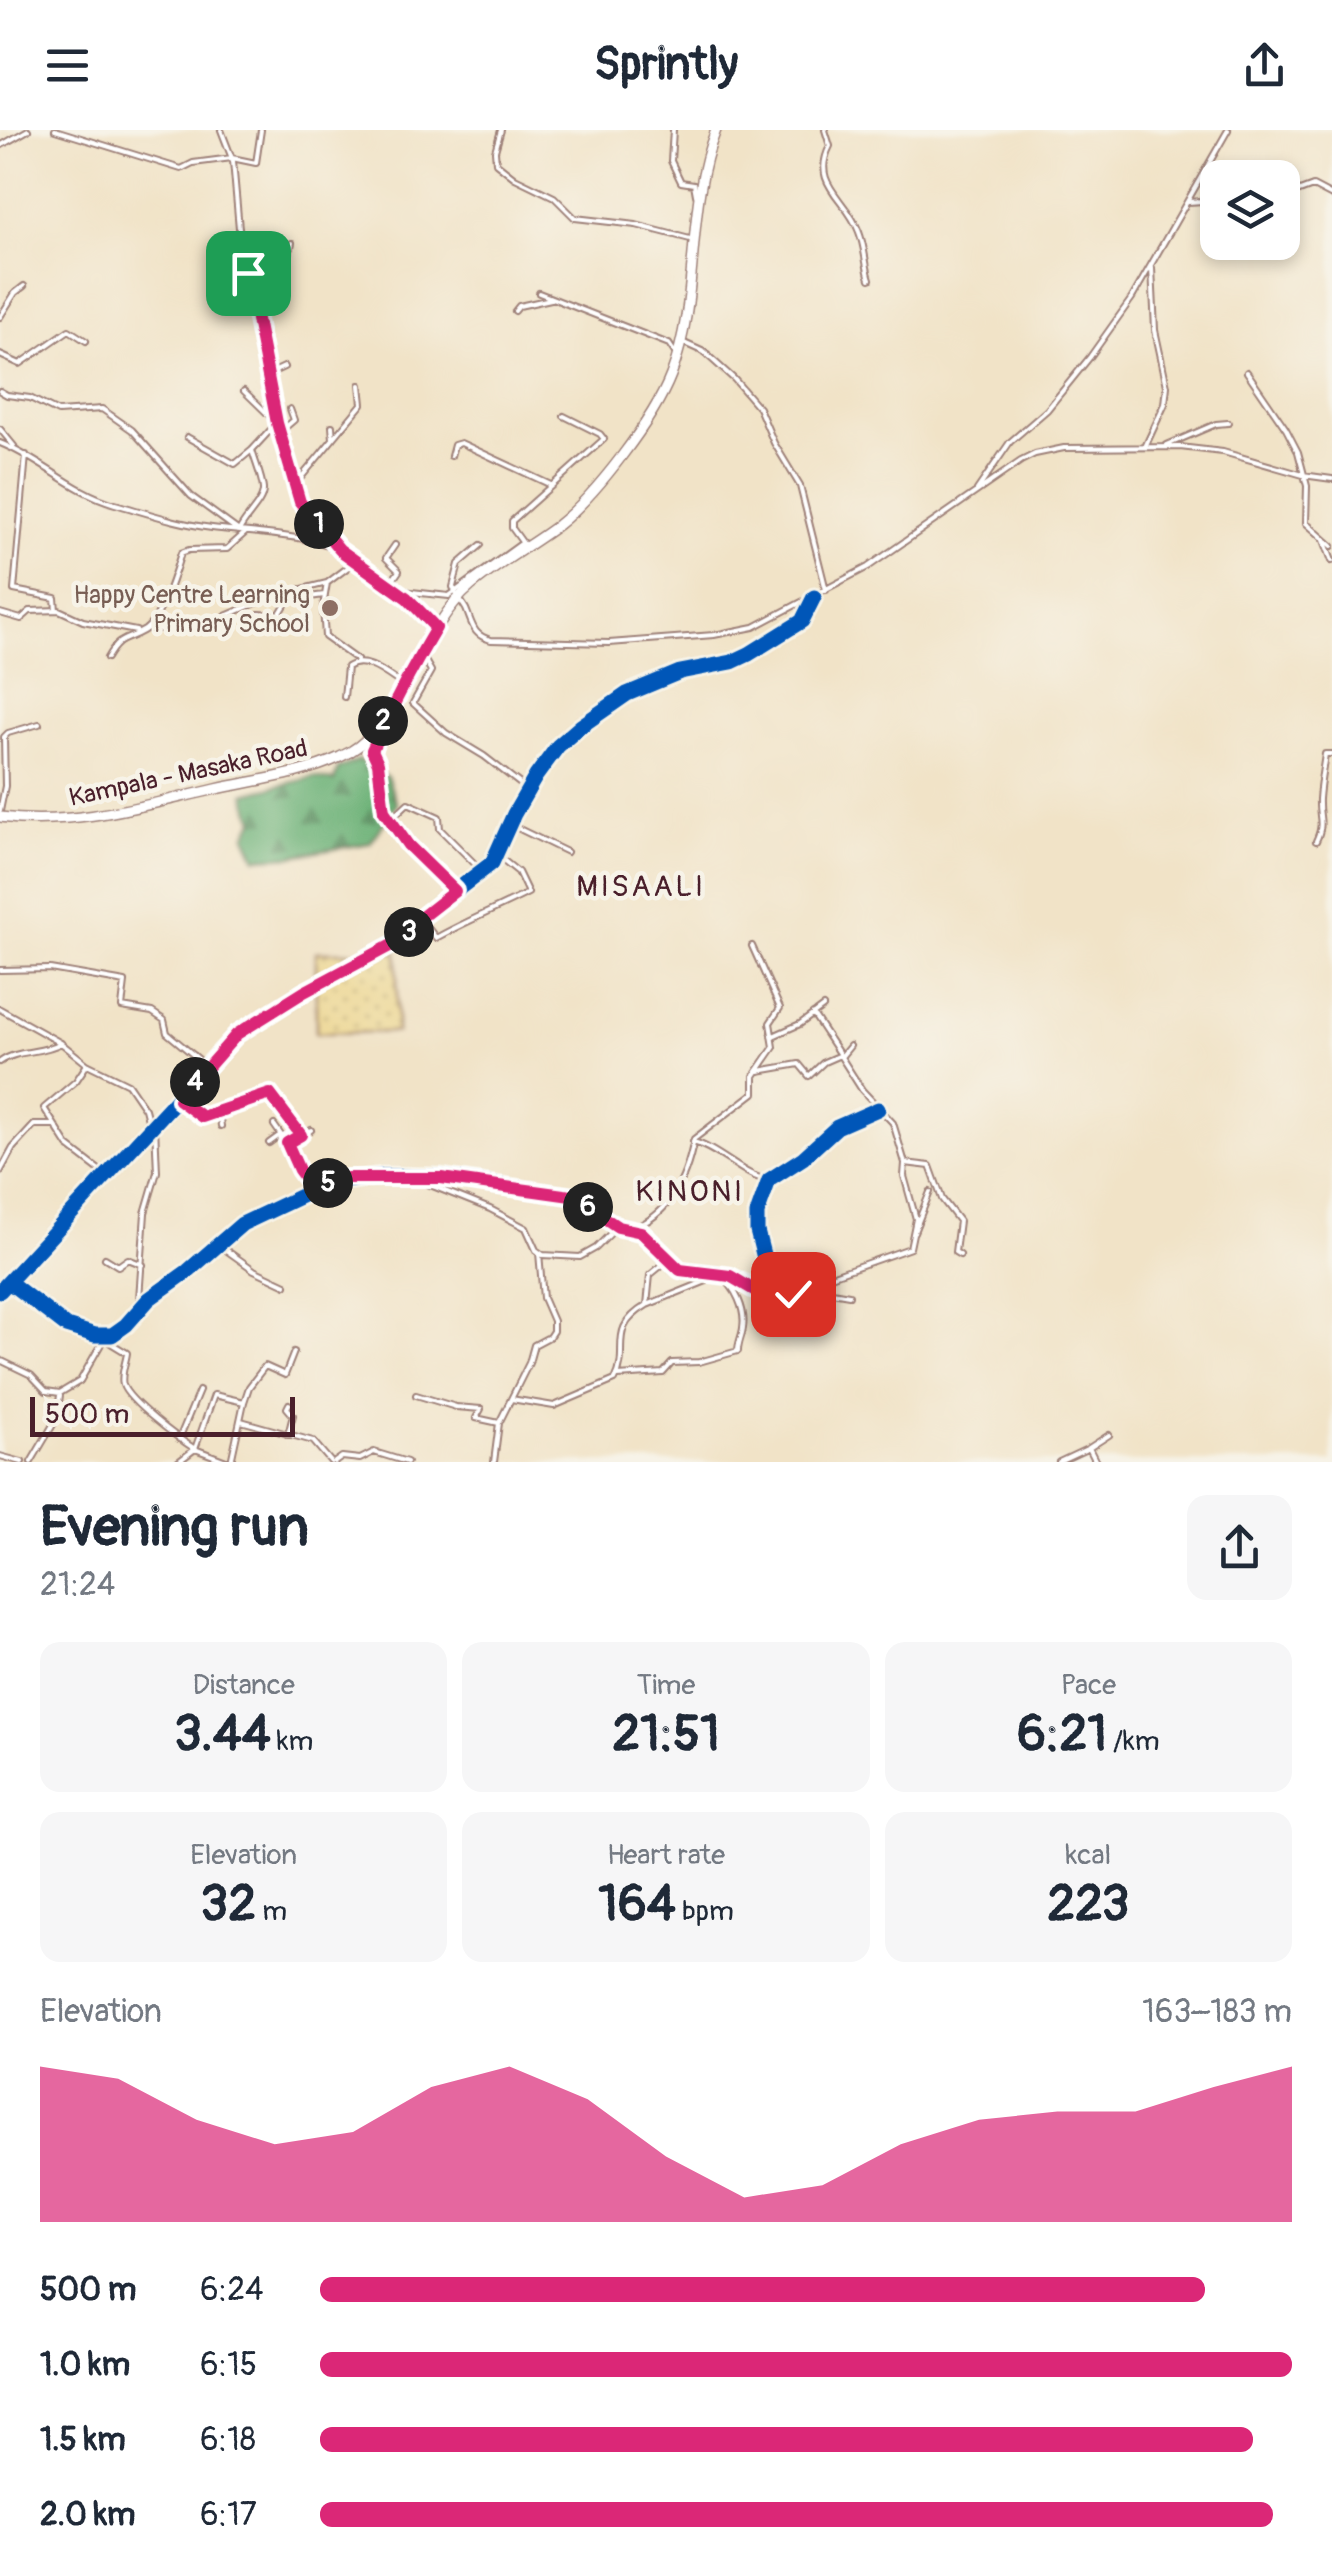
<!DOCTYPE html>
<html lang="en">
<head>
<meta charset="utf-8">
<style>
	:root { --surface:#fff; --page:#f6f6f7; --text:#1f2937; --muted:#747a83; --accent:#db2777 }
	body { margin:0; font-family:Pangolin,sans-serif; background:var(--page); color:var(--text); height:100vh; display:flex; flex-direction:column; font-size:38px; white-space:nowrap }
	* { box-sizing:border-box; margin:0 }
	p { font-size:32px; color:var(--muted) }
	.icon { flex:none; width:55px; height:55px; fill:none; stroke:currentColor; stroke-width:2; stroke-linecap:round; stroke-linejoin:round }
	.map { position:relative; height:1332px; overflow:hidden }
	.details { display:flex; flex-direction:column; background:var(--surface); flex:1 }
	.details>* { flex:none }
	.controls { position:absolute; left:1200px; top:30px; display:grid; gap:20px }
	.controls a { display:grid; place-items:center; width:100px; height:100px; border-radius:20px; background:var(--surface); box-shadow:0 5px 15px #0003; font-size:50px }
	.scale { position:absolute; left:30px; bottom:25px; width:265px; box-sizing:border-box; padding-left:10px; border:5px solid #4a1f2b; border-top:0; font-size:28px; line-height:35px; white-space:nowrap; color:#4a1f2b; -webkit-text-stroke:8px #f7f3e8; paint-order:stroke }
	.pin { position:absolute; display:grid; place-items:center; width:85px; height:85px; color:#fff; margin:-42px; border-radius:20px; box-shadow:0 5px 15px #0006 }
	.km { position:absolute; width:50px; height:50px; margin:-25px; border-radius:50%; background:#222; color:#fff; font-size:28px; line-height:50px; text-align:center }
	.round { display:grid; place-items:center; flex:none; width:105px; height:105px; border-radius:20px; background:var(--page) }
	.summary { display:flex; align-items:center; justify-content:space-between; height:170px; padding:0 40px }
	h1 { font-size:55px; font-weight:700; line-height:75px }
	.figures { display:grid; grid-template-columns:repeat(3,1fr); gap:15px; height:170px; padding:10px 40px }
	.figures div { display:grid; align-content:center; border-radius:20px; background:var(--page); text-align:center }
	.figures b { font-size:50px; font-weight:700 }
	.figures small { font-size:28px; font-weight:400 }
	.figures p { font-size:28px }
	.chart { height:280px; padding:20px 40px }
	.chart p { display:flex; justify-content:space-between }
	.chart svg { width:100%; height:180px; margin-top:10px; fill:var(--accent); opacity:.7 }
	ul { padding:0 40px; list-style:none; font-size:32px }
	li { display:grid; grid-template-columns:160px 120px 1fr; align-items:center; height:75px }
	li i { height:25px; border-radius:12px; background:var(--accent) }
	header { display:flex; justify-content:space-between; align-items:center; height:130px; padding:0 40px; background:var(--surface); font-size:45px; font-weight:700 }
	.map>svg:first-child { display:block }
</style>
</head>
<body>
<header><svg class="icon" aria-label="menu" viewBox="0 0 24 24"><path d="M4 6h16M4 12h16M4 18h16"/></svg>Sprintly<svg class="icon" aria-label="share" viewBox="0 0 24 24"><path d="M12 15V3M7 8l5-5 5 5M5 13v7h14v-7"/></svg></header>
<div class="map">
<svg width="1332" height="1332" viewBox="0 0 1332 1332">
	<defs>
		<pattern id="forest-firs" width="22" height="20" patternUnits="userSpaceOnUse" patternTransform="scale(2.5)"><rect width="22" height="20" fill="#6bb176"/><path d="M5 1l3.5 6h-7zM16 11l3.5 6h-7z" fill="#5a8f61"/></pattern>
		<pattern id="sand-dots" width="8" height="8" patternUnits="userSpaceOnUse" patternTransform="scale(2.5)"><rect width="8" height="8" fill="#eeda9e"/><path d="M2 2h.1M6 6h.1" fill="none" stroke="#cebb88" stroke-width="1.8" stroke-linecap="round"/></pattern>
	</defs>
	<rect width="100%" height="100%" fill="#f7f3e8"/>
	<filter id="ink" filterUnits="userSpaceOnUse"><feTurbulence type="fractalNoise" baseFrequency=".01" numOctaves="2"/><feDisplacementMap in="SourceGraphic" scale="20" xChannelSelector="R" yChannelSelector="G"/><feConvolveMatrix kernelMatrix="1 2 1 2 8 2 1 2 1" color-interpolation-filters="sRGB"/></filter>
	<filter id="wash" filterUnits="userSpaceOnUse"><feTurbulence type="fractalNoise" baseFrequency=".0048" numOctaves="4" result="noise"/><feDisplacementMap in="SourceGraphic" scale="40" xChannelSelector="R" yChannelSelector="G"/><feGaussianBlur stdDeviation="2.25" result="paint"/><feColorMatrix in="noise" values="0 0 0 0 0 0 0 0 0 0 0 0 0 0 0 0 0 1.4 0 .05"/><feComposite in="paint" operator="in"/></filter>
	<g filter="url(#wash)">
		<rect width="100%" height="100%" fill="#f1e3c7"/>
		<path fill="url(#forest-firs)" stroke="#5a6850" stroke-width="2.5" d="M359,630L387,647L397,674L370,713L292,726L256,728L246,706L254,690L245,664L314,647L334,651L338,639Z"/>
		<path fill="url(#sand-dots)" stroke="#9c7c64" stroke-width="2.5" d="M316,822H397V902L316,903Z"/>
	</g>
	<g filter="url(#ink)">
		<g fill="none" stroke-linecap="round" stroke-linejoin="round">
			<defs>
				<path id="street" d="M55,0L181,39L193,33L232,28L256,33L261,0
					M221,0L233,31L241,121L277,293L294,356L306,380L340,420
					M501,0L495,21L496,33L515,48L554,67L575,88L636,95L690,109
					M673,0L671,31L681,52L694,54L696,65
					M825,0L830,16C810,55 847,68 859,102C865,117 865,134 870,149
					M0,16L28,0
					M1188,72L1218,70
					M1282,75L1297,62L1313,56L1332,66
					M539,163L669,214L675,223
					M252,166L289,125L292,113
					M515,181L519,176L551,169
					M0,187L15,163L24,156
					M682,212L704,222L734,249L759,278L774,313L800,356L826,460
					M0,225L20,234L69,200L86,211
					M1247,242L1286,299L1298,322L1307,356L1306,393L1332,416
					M267,245L284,237
					M0,261L7,265L30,268L58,282L102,279L132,300L191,366L239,401C244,388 264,373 263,359C262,347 255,332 252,320L277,293L244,261
					M332,296L333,309
					M0,299L14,316
					M280,302L294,290L290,279
					M187,307L235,334L252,320
					M0,313C41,329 72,362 115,374C147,383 179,394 212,398C245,402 313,406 341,420C377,438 407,470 436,498
					M1167,315L1216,294L1228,293
					M1145,317L1165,274L1167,256L1155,200L1152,138
					M26,325L14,460L55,468L56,480
					M451,326L454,315L461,313L551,355
					M294,356L362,274L360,255
					M977,360L1010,312L1047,280L1090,227L1132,168L1228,0
					M1324,410L1332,431
					M481,415L459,434L453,457C456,465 462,472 466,479C473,496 473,505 491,510L609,513L714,505L754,497L868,437L1021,331L1035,324L1064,318L1180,317L1223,322L1303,345L1332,349
					M525,416L512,398V391L604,309L600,304L564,286
					M327,453L323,477L325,507L357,530
					M390,454L399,441L386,428L395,415
					M402,461L449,466L522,413
					M0,483L21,489L30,481L59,480L83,491L136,501
					M259,484L279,485L288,470L324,465
					M146,499H195L270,467L327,453L355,432
					M107,528C120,506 124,512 143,501C161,491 175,442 181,423L189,420L227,419L245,403
					M424,529L431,541L413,573L446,603L484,626L528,660
					M344,567L347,537C366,525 387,545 403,555
					M381,598L372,620L379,633L384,681L408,715L455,761
					M0,681L5,656L4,607L8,603L39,594
					M391,689L408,673L439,687L440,699L482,741
					M509,694L567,722
					M1316,711C1325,692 1318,688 1319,669C1320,653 1323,639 1325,624H1332
					M420,788L436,808C466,791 497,779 528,763L518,742L497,725
					M0,840L50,839L125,852L122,877L152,882L164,890L167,903L208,937
					M0,879L61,913L87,934L128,954L145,979L150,998
					M773,906L800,894L823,877
					M850,916L841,927L862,960L893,993L905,1033L930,1036L942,1069L959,1091L955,1122L960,1125
					M0,932C17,919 42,924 61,913
					M86,936L76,951L44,978L68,1016L107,1046
					M759,941L799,934L809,946L824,932L840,925L813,884
					M179,970L202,987L270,964L301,1005
					M219,982L221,996
					M274,995L292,1021L302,1045L313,1059
					M289,1012L311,1000
					M693,1012C718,1018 746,1048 768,1050
					M269,1013L280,1005
					M0,1042L13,1018L34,995H54
					M415,1049L490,1079L526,1098L536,1120L543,1125L580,1127L596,1118L617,1097
					M633,1098C671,1084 687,1047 694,1009L754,963V946L774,917L770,893L780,878L752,816
					M914,1102L930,1062
					M219,1115L254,1140L286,1155
					M105,1128L118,1136L128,1129L143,1135
					M9,1152L66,1196L95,1205H112L126,1195L149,1169L188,1141L242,1094L329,1053L383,1046L441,1047L571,1066L618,1097L641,1102L680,1140L730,1146L759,1160L763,1157L766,1136L757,1101V1084L769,1050L803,1028L837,997L878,979
					M804,1157L849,1165
					M762,1159L793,1164L808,1154L910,1118L916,1089L904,1046L905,1033
					M0,1161L237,904L304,862L401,810L414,793L492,733L514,684L536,646L558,616L581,596L627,564L680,542L732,532L749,524L802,491L814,467
					M647,1175L719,1146
					M138,1183L145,1083L157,1042L155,995
					M104,1209L127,1223C126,1232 120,1246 123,1255C128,1271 179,1309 195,1319L214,1265L244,1272
					M0,1230L31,1245L46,1261L60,1263L80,1251L105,1207
					M618,1246L663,1243L672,1233L699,1232L738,1221C738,1213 742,1206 743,1198C746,1180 735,1156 721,1147
					M416,1265L456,1277L481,1279L476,1288L499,1293
					M511,1269L554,1276L615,1250C631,1219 605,1200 647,1175L650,1145L667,1131
					M241,1291L313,1311L331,1332
					M288,1305L293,1285L287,1278L289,1274
					M179,1309L199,1261
					M1089,1318L1109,1305
					M0,1326L22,1332
					M31,1332L57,1288L60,1265
					M178,1332L195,1319L229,1332
					M231,1332L244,1272L249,1257L265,1236L285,1245L294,1222
					M335,1332L342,1327L360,1329L374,1322L407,1332
					M494,1332L499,1293L529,1233L534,1215L549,1207L553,1201V1191L543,1168L539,1123
					M1059,1332L1089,1318L1096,1332"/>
				<path id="primary" d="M0,687C74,697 145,675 216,659C257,650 302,645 340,627C354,621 366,611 376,600C417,557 425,495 471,456C498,433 530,416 558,395C596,365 654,289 671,245C701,167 685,77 716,0"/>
			</defs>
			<use href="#street" stroke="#9e8179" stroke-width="8"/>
			<use href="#primary" stroke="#9e8179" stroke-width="12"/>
			<use href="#street" stroke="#fff" stroke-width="4"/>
			<use href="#primary" stroke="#fff" stroke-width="9"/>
			<defs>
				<path id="cycleway" d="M9,1152L66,1196L95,1205H112L126,1195L149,1169L188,1141L242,1094L329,1053L383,1046L441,1047L571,1066L618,1097L641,1102L680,1140L730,1146L759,1160L763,1157L766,1136L757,1101V1084L769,1050L803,1028L837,997L878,979
					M0,1161L237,904L304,862L401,810L414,793L492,733L514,684L536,646L558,616L581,596L627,564L680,542L732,532L749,524L802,491L814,467"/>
			</defs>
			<use href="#cycleway" stroke="#f7f3e8" stroke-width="21"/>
			<use href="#cycleway" stroke="#0057b8" stroke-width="15"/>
		</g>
	</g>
	<g fill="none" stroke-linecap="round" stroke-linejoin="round" filter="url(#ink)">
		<defs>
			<path id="route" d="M248,143L277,293L300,372L340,420L407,468L436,498C413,537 390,580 372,620L378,633L384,681L408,715L455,761L414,793L401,810L304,862L237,904L179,970L202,987L270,964L301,1005L287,1013L299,1040L313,1059L347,1048H441L571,1066L618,1097L641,1102L680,1140L730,1146L754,1160L793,1164"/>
		</defs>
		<use href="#route" stroke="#fff" stroke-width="20"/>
		<use href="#route" stroke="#db2777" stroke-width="12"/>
	</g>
	<circle fill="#8d6e63" stroke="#f7f3e8" stroke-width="4" cx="330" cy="478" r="10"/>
	<g text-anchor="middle" stroke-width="9" stroke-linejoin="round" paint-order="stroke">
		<g font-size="25" fill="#785e54" stroke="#f7f3e8" text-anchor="end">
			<text x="310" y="473">Happy Centre Learning<tspan x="310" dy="29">Primary School</tspan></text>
		</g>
		<g font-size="25" fill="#4a1f2b" stroke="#f7f3e8">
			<text transform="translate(188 642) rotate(-12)" y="9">Kampala - Masaka Road</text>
		</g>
		<g font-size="30" letter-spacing="2.5" fill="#4a1f2b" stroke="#f7f3e8">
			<text x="641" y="766">MISAALI</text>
			<text x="690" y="1071">KINONI</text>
		</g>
	</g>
</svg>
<div class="controls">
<a><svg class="icon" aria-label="layers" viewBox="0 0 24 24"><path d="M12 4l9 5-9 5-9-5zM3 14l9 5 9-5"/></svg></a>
</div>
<div class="scale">500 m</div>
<div class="pin" style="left:248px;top:143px;background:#1e9e55"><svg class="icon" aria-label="arrive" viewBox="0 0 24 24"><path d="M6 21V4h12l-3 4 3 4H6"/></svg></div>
<div class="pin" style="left:793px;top:1164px;background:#d93025"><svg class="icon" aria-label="check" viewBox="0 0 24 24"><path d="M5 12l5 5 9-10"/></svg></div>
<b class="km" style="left:319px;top:394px">1</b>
<b class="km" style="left:383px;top:591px">2</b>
<b class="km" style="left:409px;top:802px">3</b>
<b class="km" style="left:195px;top:952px">4</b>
<b class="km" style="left:328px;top:1053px">5</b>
<b class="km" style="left:588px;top:1077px">6</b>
</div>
<section class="details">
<div class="summary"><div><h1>Evening run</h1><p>21:24</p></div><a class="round"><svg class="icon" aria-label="share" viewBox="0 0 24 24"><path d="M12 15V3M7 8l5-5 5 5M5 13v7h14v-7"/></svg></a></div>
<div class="figures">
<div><p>Distance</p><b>3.44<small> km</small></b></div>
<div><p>Time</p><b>21:51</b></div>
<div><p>Pace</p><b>6:21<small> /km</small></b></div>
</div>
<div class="figures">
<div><p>Elevation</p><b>32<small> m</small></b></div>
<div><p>Heart rate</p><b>164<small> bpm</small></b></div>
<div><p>kcal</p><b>223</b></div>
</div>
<div class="chart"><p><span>Elevation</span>163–183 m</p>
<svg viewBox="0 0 160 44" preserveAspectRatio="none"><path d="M0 44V6L10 9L20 19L30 25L40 22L50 11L60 6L70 14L80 28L90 38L100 35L110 25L120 19L130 17L140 17L150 11L160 6V44z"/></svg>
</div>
<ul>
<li><b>500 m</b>6:24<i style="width:91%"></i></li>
<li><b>1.0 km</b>6:15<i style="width:100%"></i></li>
<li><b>1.5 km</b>6:18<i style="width:96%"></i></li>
<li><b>2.0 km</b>6:17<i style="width:98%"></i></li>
</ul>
</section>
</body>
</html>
